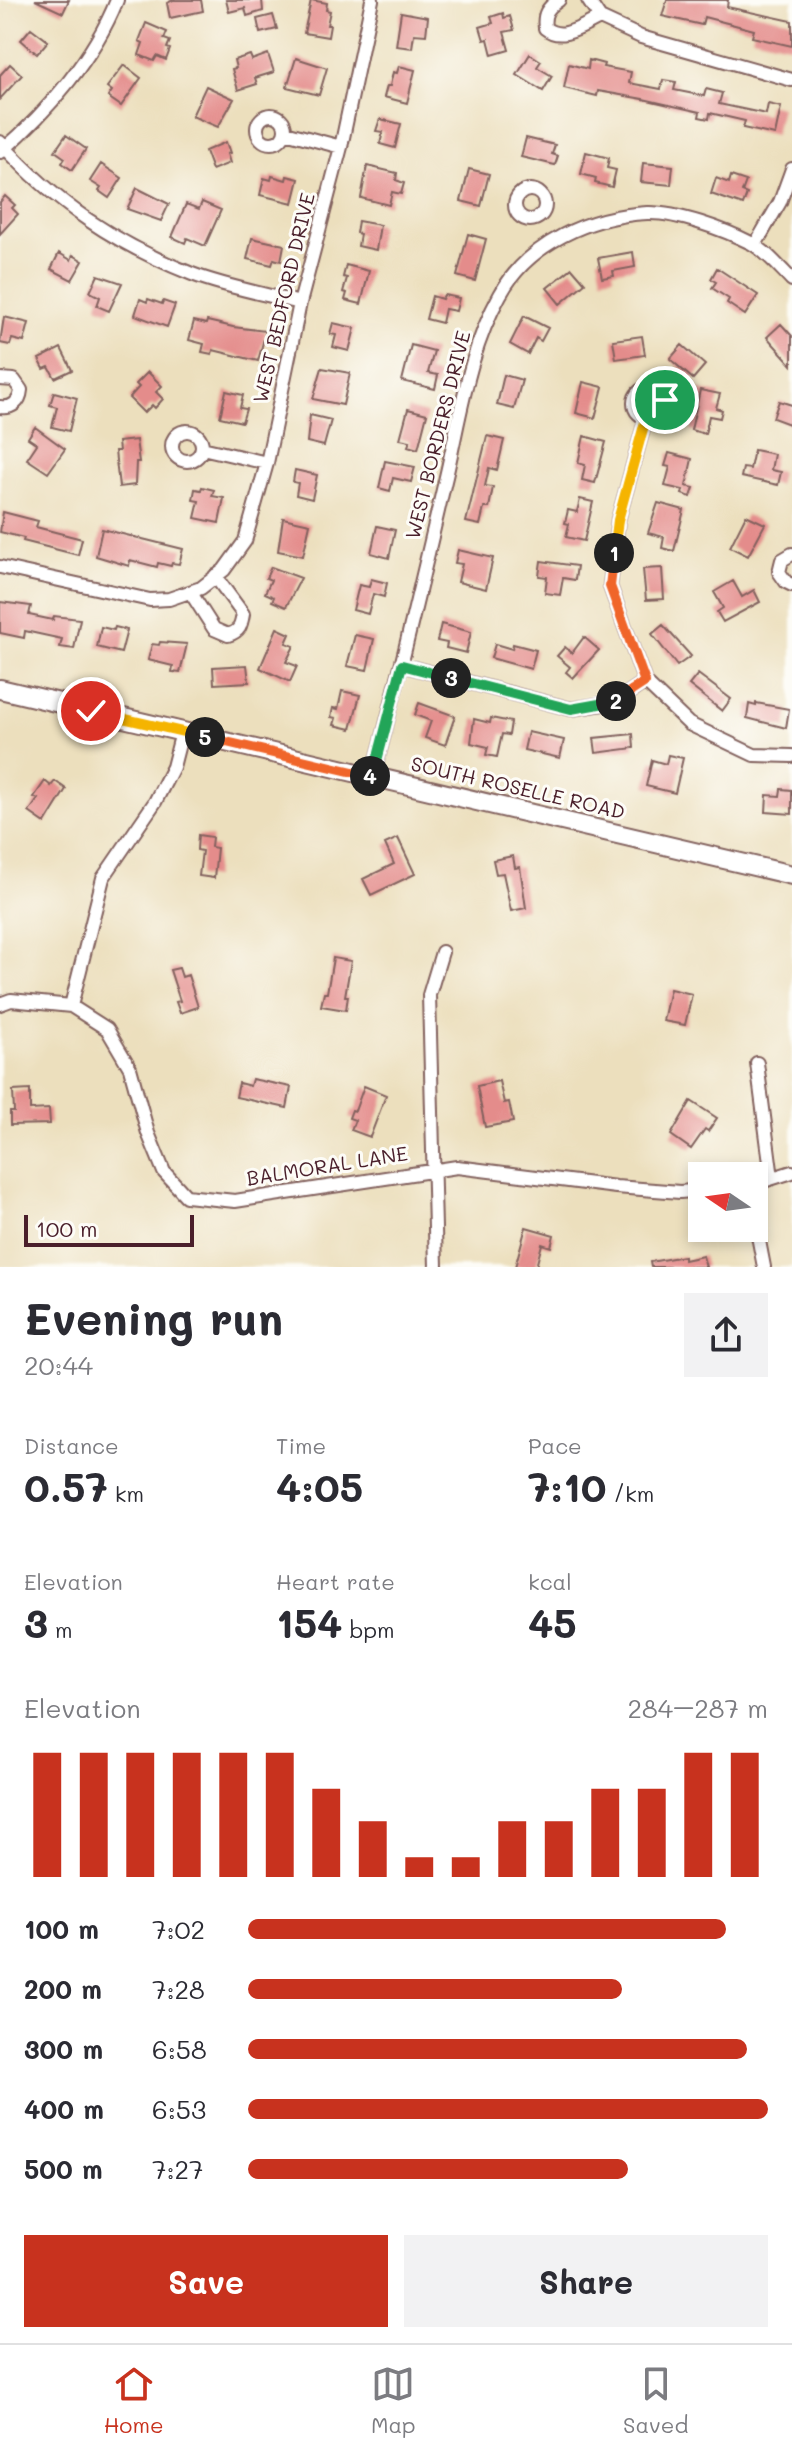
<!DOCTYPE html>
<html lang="en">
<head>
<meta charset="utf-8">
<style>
	:root { --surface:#fff; --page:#f2f2f3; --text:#2b2b33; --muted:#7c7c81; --line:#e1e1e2; --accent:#c8321e }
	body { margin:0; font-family:Mali,sans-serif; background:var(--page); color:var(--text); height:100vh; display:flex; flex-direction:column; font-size:30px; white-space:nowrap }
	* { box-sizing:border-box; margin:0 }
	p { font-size:26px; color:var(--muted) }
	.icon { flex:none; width:44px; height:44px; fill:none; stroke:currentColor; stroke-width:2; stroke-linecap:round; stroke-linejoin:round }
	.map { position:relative; height:1267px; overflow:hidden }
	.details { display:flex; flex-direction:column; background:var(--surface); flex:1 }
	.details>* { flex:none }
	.needle { width:52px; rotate:283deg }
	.tools { position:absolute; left:688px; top:1162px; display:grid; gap:16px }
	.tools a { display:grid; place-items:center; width:80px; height:80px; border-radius:0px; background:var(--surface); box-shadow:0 4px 12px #0003; font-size:40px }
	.scale { position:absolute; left:24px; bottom:20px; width:170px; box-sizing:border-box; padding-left:8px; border:4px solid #4a1f2b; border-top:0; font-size:22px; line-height:28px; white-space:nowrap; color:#4a1f2b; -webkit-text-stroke:6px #fdfcf7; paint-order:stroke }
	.pin { position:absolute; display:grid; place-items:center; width:68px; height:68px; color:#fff; margin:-34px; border:4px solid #fff; border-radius:50%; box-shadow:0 2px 8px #0007 }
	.km { position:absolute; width:40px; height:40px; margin:-20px; border-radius:50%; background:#222; color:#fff; font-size:22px; line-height:40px; text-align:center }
	.round { display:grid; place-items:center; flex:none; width:84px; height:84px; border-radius:0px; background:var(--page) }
	.head { display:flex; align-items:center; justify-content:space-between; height:136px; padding:0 24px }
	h1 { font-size:44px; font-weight:700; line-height:60px }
	.metrics { display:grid; grid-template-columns:repeat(3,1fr); gap:12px; height:136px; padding:8px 24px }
	.metrics div { display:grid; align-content:center }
	.metrics b { font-size:40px; font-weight:700 }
	.metrics small { font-size:22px; font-weight:400 }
	.metrics p { font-size:22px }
	.chart { height:224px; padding:16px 24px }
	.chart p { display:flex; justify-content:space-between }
	.chart svg { width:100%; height:144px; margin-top:8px; stroke:var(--accent); stroke-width:6 }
	.cta { display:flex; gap:16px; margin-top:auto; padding:16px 24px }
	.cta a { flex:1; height:92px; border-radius:0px; background:var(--accent); color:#fff; font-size:32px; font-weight:700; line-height:92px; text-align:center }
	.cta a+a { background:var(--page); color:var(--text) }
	ul { padding:0 24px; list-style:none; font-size:26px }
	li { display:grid; grid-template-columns:128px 96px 1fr; align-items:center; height:60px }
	li i { height:20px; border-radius:10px; background:var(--accent) }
	.dock { display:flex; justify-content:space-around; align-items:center; height:112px; border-top:2px solid var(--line); background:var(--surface); font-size:22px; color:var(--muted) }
	.dock a { display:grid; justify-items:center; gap:4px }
	.dock .current { color:var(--accent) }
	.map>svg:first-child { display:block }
</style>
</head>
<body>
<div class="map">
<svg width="792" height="1267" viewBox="0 0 792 1267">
	<rect width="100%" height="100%" fill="#fdfcf7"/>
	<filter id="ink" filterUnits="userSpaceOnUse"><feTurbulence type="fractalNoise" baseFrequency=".0125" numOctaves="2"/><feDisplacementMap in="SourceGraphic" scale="16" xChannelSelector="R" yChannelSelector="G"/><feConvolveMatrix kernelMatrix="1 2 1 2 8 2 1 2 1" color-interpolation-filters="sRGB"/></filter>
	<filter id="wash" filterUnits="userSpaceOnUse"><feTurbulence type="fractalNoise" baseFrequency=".006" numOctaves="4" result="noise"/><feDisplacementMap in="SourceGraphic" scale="32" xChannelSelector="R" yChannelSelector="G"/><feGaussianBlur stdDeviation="1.8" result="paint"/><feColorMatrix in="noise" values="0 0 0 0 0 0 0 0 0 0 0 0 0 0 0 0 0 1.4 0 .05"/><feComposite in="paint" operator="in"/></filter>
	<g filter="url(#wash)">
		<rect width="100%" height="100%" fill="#ecdfbd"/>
		<g id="blocks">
			<path fill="#e48c8b" d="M35,0H69L63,13Z
				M173,0H201L203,11L170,18L167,3Z
				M226,0H262L263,11L247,16L245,8L229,12Z
				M311,0L327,3L326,10L330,11L327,25H330L328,37L304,33Z
				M667,0H728L727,7L792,21V46L752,37L754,30L704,17L702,25L662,16Z
				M401,12L428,17L426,35L414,34L412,48L396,46Z
				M503,13L504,18L510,16L514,30L504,32L509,50L492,55L488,39L484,40L480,27L493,23L491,17Z
				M273,15L277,29L260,33L257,19Z
				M146,23L167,32L164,39L170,41L167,48L170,49L166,60L157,56L154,61L139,55L143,43L139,41Z
				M31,28L48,41L37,54L21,40Z
				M268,54L274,72L255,78L257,84L238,90L232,69L236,68L234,60L250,55L252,60Z
				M530,54L541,61L537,67L552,76L543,91L517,75Z
				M296,58L327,68L319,95L287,87Z
				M589,60L604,64L603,67L631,72L629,83L661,89L663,80L676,82L674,90L704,96L706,89L722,93L719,104L766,114L768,104L781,107L775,135L743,128L745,121L710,113L709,119L699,117L700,112L643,99L598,91L597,96L564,88L569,64L588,69Z
				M10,64L22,75L0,99V75Z
				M124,65L141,78L121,106L108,97L112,91L107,87Z
				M399,66L415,70L407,103L384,97L387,86H390L393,72L397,73Z
				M206,86L234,99L218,127L192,116Z
				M380,119L401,124L395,148L380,144L383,132L376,131Z
				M66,135L86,149L72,170L62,163L65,158L55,151Z
				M526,138L555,145L552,154L558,156L555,165L521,157Z
				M226,142L230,153L227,154L230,163L212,170L205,151Z
				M586,152L609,158L607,168L616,170L612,187L595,183L596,178L581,174Z
				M643,163L673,166L671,185L641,182Z
				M101,164L122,178L109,198L99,191L101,188L90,181Z
				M367,166L397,173L396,180L404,183L401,194L392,192L389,205L361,198Z
				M469,169L489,174L481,206L461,201Z
				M272,176L286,180L287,176L299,179L293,203L260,195L264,178L271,180Z
				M731,176L746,181L742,192L747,194L743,205L711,194L716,178L729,183Z
				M137,188L169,204L161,221L127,209Z
				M5,196L15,205L12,208L18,214L0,234V202Z
				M202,202L221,210L205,246L187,238L185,243L172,237L186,204L199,209Z
				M358,221L380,225L376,250L358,246L360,234L356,233Z
				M468,234L486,239L475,281L457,276Z
				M252,238L284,245L281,261L274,259L272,265L247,259Z
				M633,252L635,267L613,271L614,276L602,278L598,258Z
				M59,253L71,260L73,255L83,261L72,280L51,269Z
				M346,265L369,271L361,304L345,300L347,293L343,292L347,278L343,277Z
				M572,268L585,283L560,304L547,288Z
				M717,268L758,295L745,315L727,303L729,299L712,288L716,282L711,279Z
				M98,275L122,283L109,311L97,306L100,297L90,292Z
				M444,295L459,298L456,311L445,309L442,323L426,319L432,296L442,299Z
				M140,299L147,302L148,299L162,304L163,301L175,305L167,327L135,315Z
				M524,316L548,328L541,341L536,338L528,354L510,344Z
				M4,317L29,323L24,342L12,339L10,345L0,343Z
				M194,321L206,324L207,321L233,327L266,331L258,361L213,350L212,354L202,352L204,344L189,340Z
				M333,323L355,328L349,351L333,347L336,335L330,334Z
				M781,324L792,336V365L767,337Z
				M642,336L645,355L616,359L613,340Z
				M411,345L434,351L428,373L438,375L435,389L402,381Z
				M682,345L705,365L693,379L670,359Z
				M61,348L72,370L55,378L49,367L44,369L39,359Z
				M322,368L350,373L343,405L313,399Z
				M148,372L162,386L156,392L163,399L155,408L152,405L144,413L129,398L139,387L136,384Z
				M504,375L522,380L514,409L497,405Z
				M583,382L603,387L595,418L576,413Z
				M700,390L720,394L716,408L722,410L720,418L709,416L705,434L691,430Z
				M226,391L243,395L240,408L246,409L242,422L220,417Z
				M54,392L77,398L69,431L52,427L57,407L50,405Z
				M779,401L792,405V425L773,418Z
				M408,409L427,414L418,449L408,446L410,441L400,439Z
				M310,415L331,420L324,446L307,442Z
				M35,427L65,449L48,473L27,459L37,444L28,438Z
				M487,436L504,440L497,470L489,468L485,486L493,487L489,508H484L480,525L466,522Z
				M584,436L606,442L595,483L582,480L585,465L578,463Z
				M136,440L139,462H136L135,485L119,487L115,451H119L118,442Z
				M754,450L774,454L771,470L781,472L778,485L741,477L743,468L750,469Z
				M669,453L692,459L686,486L694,488L691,497L682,494L683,490L665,486L670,467L665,466Z
				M385,461L415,467L411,482L393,478L390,491L379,488Z
				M295,470L317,475L312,499L296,495L298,483L293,482Z
				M202,487L214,490L212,496L224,498L219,523L195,518L199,501L193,500L195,489L201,490Z
				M580,499L593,502L584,541L566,537L569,524L565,523L568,510L577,512Z
				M658,503L684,510L674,551L662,548L664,537L648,533Z
				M3,512L38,521L36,527L82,539L78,555L23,541L24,538L0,532Z
				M746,515L765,524L748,556L730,547Z
				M283,518L310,524L303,556L278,551Z
				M377,526L395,530L389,558L371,553Z
				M102,529L183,549L179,564L172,563L171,566L158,563L157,567L130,560L129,566L96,556Z
				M458,550L493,558L486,589L458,582L462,564L455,563Z
				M541,561L577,566L575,580L563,578L560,595L545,593L547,577L539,576Z
				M271,567L301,578L286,607L272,601L274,597L265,593L271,580L266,578Z
				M662,568L664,599L646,600L643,569Z
				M371,579L387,583L384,597L373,594L368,614L353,610L359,585L369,587Z
				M733,581L742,597L754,590L760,602L723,622L717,612L723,608L714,592Z
				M0,602L31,606L29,615L53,620L54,616L80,619L74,649L60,647L62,639L25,631L24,638L0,633Z
				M441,624L471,632L466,653L446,648L447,643L437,641Z
				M663,625L691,656L677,666L652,634Z
				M101,627L114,630L115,627L127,630L121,653L97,647Z
				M277,628L290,634L286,643L294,646L286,662L297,666L290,682L260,668Z
				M355,635L374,639L367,670L347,666Z
				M584,637L599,650L573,678L566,672L570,667L557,656L565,647L572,653Z
				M160,642L187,644L180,673L172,672L173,666L148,660L152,644L159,645Z
				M495,644L512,649L513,644L536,650L531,669L491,658Z
				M247,665L249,682L214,684L213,667Z
				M698,674L731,699L722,711L689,685Z
				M342,691L360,695L351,729L334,725L336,718L331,717L333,708L338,709Z
				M419,703L455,716L445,745L425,738L431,721L415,715Z
				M756,703L789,709L786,728L747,718L749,704L756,706Z
				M491,718L511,722L509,735L502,734L497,757L486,755L488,747L471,743L474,719L490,723Z
				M528,732L564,740L560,758L524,750Z
				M633,734L634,748L596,753L594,738Z
				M668,755L683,758L675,793L646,786L652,760L666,764Z
				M45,781L51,786L55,781L66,789L45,823L29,812L38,799L34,797Z
				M781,789L792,790V814L766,812L767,795L780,796Z
				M198,835L212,837L211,847L217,848L214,878L199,876L202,851L197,850Z
				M398,838L415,874L371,895L363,879L394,864L385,844Z
				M513,856L515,868L520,867L526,908L511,911L503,873L496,874L493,860Z
				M333,958L351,961L345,996H348L346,1010L321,1006L324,993H327Z
				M179,968L182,977L188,975L198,1007L180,1013L176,1002L180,1001L170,970Z
				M670,989L692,994L685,1025L663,1021Z
				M252,1079L291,1087L287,1108L236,1097L239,1083L250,1086Z
				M499,1081L504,1103L509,1102L513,1122L485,1127L477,1086Z
				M364,1086L386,1095L370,1137L351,1130L355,1120L349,1118L352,1110L355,1111Z
				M30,1090V1110L49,1109L50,1124L10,1125V1112H14L13,1091Z
				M691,1101L717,1118L708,1131L705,1129L691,1149L671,1135Z
				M526,1227L554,1235L551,1247L542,1244L536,1267H515Z
				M684,1256V1260L703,1256L706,1267H651L650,1262Z"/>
		</g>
	</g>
	<g filter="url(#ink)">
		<use href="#blocks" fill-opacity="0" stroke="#83625e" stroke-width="2"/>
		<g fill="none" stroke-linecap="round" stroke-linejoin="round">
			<defs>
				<path id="street" d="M559,0C547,8 543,14 545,28C562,42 582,26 600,18
					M588,0L600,18
					M600,18L641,37L792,80
					M257 129a14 14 0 1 1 28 0a14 14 0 1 1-28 0Z
					M285,132L341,147
					M0,142C56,204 114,243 192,274C226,287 265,294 300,303
					M1,152C48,111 94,58 117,0
					M515 205a15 15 0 1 1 30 0a15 15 0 1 1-30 0Z
					M755,245L780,202L792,169
					M0,379L14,380L21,390C20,402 12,409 0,407
					M634 403a15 15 0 1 1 30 0a15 15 0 1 1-30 0Z
					M646,418L618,520L610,586L645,682L689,724L754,755L792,756
					M172 446a15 15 0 1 1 30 0a15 15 0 1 1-30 0Z
					M202,448L267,463
					M792,554L782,560L779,572L786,582L792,585
					M0,567L150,600L169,599L201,588L224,570L245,541L267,463L300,303L341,147L372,0
					M191,593L214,629L228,635C240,631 241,626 243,614L215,576
					M402,665L571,709L615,702L645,682
					M373,776C399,678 422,580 445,481C460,419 468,352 500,295C528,243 590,216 647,213C677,212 725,230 751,243C766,251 780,268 792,280
					M0,1004L11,1000L71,1006L107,1029L130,1068L148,1133L164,1172L186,1196L235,1201L457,1167L616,1187L680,1192L702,1190
					M71,1006L103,878L155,802L173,767L182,732
					M757,1063L772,1178
					M754,1184L792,1172
					M754,1215L764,1267
					M436,1267L429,995L442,952"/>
				<path id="secondary" d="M0,689L792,875"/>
			</defs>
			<use href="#street" stroke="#83625e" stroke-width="16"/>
			<use href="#secondary" stroke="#83625e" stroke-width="22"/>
			<use href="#street" stroke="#fff" stroke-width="12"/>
			<use href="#secondary" stroke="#fff" stroke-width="18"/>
		</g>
	</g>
	<g fill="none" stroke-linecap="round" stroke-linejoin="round" filter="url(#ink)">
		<defs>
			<path id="split-1" d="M614,553L618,520L646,418L658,416L664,406L665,400"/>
			<path id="split-2" d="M614,553L610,586L645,682L616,701"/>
			<path id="split-3" d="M451,678L571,709L616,701"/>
			<path id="split-4" d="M370,776H373L402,665L451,678"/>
			<path id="split-5" d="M205,737L370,776"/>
			<path id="split-6" d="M91,711L205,737"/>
		</defs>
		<use href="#split-1" stroke="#fff" stroke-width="16"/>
		<use href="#split-2" stroke="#fff" stroke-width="16"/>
		<use href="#split-3" stroke="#fff" stroke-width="16"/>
		<use href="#split-4" stroke="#fff" stroke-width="16"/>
		<use href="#split-5" stroke="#fff" stroke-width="16"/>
		<use href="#split-6" stroke="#fff" stroke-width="16"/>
		<use href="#split-1" stroke="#f5b400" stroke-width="10"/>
		<use href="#split-2" stroke="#f0652b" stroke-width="10"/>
		<use href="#split-3" stroke="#22a559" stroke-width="10"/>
		<use href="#split-4" stroke="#22a559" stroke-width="10"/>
		<use href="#split-5" stroke="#f0652b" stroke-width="10"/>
		<use href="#split-6" stroke="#f5b400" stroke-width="10"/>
	</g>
	<g text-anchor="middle" stroke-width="6" stroke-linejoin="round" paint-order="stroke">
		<g font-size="20" fill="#4a1f2b" stroke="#fdfcf7">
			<text transform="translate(284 298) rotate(-77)" y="7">WEST BEDFORD DRIVE</text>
			<text transform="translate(438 435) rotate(-76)" y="7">WEST BORDERS DRIVE</text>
			<text transform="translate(518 788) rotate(13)" y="7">SOUTH ROSELLE ROAD</text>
			<text transform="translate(327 1166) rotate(-9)" y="7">BALMORAL LANE</text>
		</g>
	</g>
</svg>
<div class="tools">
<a><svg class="needle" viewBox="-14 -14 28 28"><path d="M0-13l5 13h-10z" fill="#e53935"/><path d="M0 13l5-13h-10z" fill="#7c7c81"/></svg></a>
</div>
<div class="scale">100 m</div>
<div class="pin" style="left:665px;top:400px;background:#1e9e55"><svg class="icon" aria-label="arrive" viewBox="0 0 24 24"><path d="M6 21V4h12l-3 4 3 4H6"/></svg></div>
<div class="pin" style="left:91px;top:711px;background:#d93025"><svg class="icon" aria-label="check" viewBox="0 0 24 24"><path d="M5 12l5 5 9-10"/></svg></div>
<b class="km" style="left:614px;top:553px">1</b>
<b class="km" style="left:616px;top:701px">2</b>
<b class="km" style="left:451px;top:678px">3</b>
<b class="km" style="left:370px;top:776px">4</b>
<b class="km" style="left:205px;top:737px">5</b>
</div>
<section class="details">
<div class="head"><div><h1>Evening run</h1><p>20:44</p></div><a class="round"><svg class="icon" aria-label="share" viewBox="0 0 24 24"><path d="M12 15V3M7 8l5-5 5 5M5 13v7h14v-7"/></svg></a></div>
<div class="metrics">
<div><p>Distance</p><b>0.57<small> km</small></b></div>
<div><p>Time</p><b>4:05</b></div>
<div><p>Pace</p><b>7:10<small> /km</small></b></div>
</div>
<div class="metrics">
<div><p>Elevation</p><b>3<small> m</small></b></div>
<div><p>Heart rate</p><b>154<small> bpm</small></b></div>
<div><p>kcal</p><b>45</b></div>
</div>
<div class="chart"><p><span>Elevation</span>284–287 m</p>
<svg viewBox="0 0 160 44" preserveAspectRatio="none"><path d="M5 44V6M15 44V6M25 44V6M35 44V6M45 44V6M55 44V6M65 44V17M75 44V27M85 44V38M95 44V38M105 44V27M115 44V27M125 44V17M135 44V17M145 44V6M155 44V6"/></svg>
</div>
<ul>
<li><b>100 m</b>7:02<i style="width:92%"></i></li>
<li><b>200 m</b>7:28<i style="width:72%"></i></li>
<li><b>300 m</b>6:58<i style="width:96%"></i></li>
<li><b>400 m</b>6:53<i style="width:100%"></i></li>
<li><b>500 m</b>7:27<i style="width:73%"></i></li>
</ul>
<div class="cta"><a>Save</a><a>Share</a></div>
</section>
<nav class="dock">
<a class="current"><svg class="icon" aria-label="home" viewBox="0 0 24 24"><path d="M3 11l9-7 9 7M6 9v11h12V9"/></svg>Home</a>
<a><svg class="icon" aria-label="map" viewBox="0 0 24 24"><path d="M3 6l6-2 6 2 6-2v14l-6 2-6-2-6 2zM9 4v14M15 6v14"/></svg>Map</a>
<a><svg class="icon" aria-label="saved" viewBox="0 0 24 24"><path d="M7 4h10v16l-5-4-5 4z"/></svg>Saved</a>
</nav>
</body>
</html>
